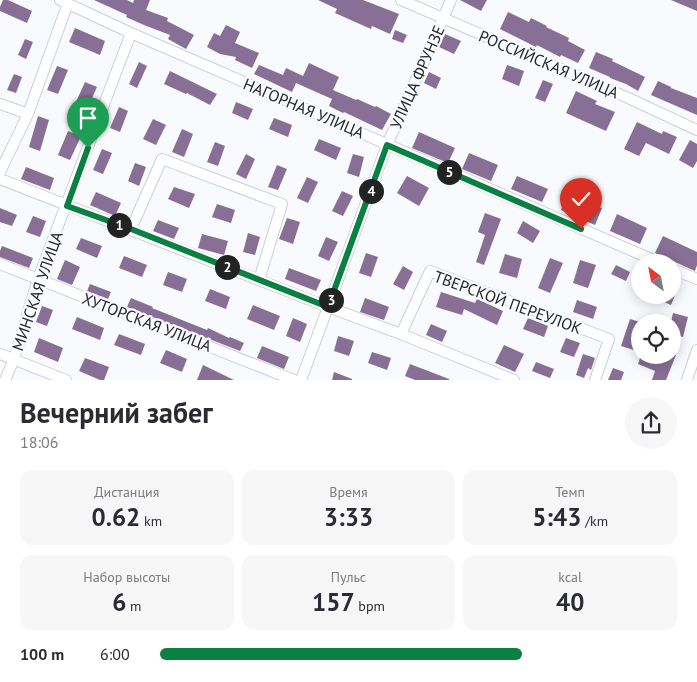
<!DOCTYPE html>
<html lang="ru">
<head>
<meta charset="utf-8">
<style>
	:root { --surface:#fff; --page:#f7f7f7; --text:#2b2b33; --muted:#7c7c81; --accent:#0b8043 }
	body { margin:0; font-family:"PT Sans",sans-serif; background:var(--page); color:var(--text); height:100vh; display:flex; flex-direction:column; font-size:19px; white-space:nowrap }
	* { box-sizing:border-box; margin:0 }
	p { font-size:16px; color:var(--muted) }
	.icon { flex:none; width:28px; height:28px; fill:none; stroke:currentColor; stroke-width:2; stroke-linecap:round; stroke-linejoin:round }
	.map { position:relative; height:380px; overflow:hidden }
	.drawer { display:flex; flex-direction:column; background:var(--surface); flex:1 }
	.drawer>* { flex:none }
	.needle { width:32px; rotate:328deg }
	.controls { position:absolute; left:631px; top:254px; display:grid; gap:10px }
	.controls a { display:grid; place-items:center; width:50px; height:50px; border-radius:50%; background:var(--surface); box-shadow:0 2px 12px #0003; font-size:25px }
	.pin { position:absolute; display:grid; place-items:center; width:42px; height:42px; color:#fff; margin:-51px -21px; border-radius:50% 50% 50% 0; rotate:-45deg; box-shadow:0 0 5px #0007 }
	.pin .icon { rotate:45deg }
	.km { position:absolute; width:25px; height:25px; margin:-12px; border-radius:50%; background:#222; color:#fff; font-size:14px; line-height:25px; text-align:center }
	.round { display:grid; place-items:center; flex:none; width:52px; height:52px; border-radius:26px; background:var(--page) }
	.head { display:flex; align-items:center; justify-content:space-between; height:85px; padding:0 20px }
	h1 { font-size:28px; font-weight:800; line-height:38px }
	.figures { display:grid; grid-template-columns:repeat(3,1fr); gap:8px; height:85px; padding:5px 20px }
	.figures div { display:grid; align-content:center; border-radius:12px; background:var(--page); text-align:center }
	.figures b { font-size:25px; font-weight:800 }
	.figures small { font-size:14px; font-weight:400 }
	.figures p { font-size:14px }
	ul { padding:0 20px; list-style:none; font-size:16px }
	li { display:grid; grid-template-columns:80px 60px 1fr; align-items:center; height:38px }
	li i { height:12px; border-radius:6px; background:var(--accent) }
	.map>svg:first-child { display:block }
</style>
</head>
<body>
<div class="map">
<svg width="697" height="380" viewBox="0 0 697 380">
	<rect width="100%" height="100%" fill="#f8fafd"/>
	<path fill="#886f95" d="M3,0H8L32,11L27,23L0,11V7Z
		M94,0H127L133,3L134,0H150L146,10L168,18L167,21L194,35L186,49L168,39L170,35L144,25L126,17L127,15Z
		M318,0H363L399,14L390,34L372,26L371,29L335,13L337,9Z
		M460,0H487L481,11Z
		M671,0H697V11Z
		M508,12L529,22L531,18L547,26L546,27L569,38L568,41L585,50L578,63L561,55L560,57L537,45L536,47L500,29Z
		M226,25L240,32L235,43L259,53L252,68L235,60L236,57L220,54L207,47L214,33L220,36Z
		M75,28L105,41L100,55L69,42Z
		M395,30L407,35L403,43L392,39Z
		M445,34L461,41L454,54L439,47Z
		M25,39L33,42L26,59L18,55Z
		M596,52L613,59L612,61L645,77L638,91L626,84L610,78V77L589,68Z
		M139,62L147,66L137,88L129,84Z
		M309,63L339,77L333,90L356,100L357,99L375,107L376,106L391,114L382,130L344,112L343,113L329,106L332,99L296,83L292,92L254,74L259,65L283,75L286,68L303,76Z
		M507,65L524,71L519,86L502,79Z
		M57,66L68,70L58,94L47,90Z
		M170,71L217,94L210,105L187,93L186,94L164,84Z
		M429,72L441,78L436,89L424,83Z
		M14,74L22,77L16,93L7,90Z
		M543,80L553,84L545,102L535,98Z
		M658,81L671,87V88L697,98V115L651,95Z
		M85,82L97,87L88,107L76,102Z
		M576,91L597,101L595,104L615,112L606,131L566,113Z
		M236,102L253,109L248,120L232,113Z
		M119,107L128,111L120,132L110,128Z
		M38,116L49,120L40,151L29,147Z
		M274,118L292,125L288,137L269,129Z
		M153,119L166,125L156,145L143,139Z
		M637,122L662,134L663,131L677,137L669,154L646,143L639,156L624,149Z
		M182,129L193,134L184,157L172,152Z
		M68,131L81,136L70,160L58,155Z
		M419,132L455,148L448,163L412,148Z
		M319,139L341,148L336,160L314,150Z
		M690,140L697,144V161L693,168L679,160Z
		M215,142L225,146L218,166L207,162Z
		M102,149L112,153L103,174L93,170Z
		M469,153L498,165L491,181L462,169Z
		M246,154L255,159L246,179L236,174Z
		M353,154L364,157L359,177L347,173Z
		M135,163L146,167L139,186L128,181Z
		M277,165L287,169L278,190L268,187Z
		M26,167L54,178L50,190L21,179Z
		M407,176L429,188L419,206L397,193Z
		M517,176L548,189L542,202L511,189Z
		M307,177L318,182L308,203L297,198Z
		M174,187L195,194L189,208L168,199Z
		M342,191L353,196L343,216L332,211Z
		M96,192L121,203L115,216L90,205Z
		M568,193L602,208L595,225L561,210Z
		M217,204L235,210L231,223L212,217Z
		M0,208L17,215L12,226L0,222Z
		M485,213L501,219L484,265L476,262L485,235L478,232Z
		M617,214L647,228L640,244L610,231Z
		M33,216L46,221L40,237L26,232Z
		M287,218L300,222L293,244L279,239Z
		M158,220L179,228L174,239L153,231Z
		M523,221L540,231L533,243L517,233Z
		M248,233L260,237L255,255L243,252Z
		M202,234L228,241L224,255L198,248Z
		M663,236L697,252V265L695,271L655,253Z
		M326,237L338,242L329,261L318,256Z
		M81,238L102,246L97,258L76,249Z
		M2,246L33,258L29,268L0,257V251Z
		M366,253L378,257L371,277L359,273Z
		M505,254L522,259L517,278L499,273Z
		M124,256L147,265L142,277L119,268Z
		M550,258L563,263L550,293L538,288Z
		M65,260L80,267L72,285L57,279Z
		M580,260L596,265L588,288L573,283Z
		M616,265L630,272L626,281L611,274Z
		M403,266L413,272L404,290L393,284Z
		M289,268L321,280L316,291L285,279Z
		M168,272L187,279L182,292L163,285Z
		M90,284L111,292L108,299L87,291Z
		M210,289L230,297L226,309L205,301Z
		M441,292L475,303L477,299L503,311L497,325L464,309L462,315L436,307Z
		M648,295H675L671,305Z
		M131,298L153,307L152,308L207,330L208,328L229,338L230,337L244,343L240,351L127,307Z
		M365,298L389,307L384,320L360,312Z
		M577,300L597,307L593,319L573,312Z
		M253,305L280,316L274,330L247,319Z
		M42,306L53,310L47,326L36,322Z
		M673,313L688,317L683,337L672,334V322H671Z
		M77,317L104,328L100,340L72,329Z
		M293,318L307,324L300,342L286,336Z
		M528,318L548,326L544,337L523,329Z
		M630,319L640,322V342L637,351L621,346Z
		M431,324L447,331L442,342L426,335Z
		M119,334L145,344L141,355L114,345Z
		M338,336L354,341L349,356L334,351Z
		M39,338L63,348L58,362L34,352Z
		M566,338L580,343L574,357L560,352Z
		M504,345L524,354L515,372L495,363Z
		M262,346L289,357L284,369L257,358Z
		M166,350L187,359L182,372L160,363Z
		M372,352L391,358L387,370L368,363Z
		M583,354L595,358L591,370L588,368L584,378L576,375Z
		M641,355H676L666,380H652L655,371L638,364Z
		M85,358L109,367L104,380H100L79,371Z
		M536,362L554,369L550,378L532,371Z
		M410,364L449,379V380H415L405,376Z
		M203,365L234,380H197Z
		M613,368L624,372L621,380H608Z
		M334,372L352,379V380H332Z"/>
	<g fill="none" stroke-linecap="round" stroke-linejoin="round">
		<defs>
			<path id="minor" d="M60,0L131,33L658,262
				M401,0L624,96L697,130
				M0,104L28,114
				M0,172L28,114L68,3
				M0,179L328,307L401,334L514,380
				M131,229L162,159L282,204L259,280
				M0,264L294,380
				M672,269L697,279
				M401,334L430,271L609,339L595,380
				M0,354L66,380
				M5,380L14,359L38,279L131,33
				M301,380L328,307L387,145L451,0
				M687,380L697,350"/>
		</defs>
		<use href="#minor" stroke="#cbcfd8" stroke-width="12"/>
		<use href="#minor" stroke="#fff" stroke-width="10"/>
	</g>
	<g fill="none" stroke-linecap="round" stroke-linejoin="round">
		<defs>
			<path id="route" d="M88,148L67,206L131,229L328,307L387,145L581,229"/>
		</defs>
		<use href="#route" stroke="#fff" stroke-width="10"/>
		<use href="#route" stroke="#0b8043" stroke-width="6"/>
	</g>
	<g text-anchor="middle" stroke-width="4.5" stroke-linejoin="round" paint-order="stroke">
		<g font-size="16" fill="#242629" stroke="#f8fafd">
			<text transform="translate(549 64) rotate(23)" y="6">РОССИЙСКАЯ УЛИЦА</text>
			<text transform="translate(417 77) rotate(-66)" y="6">УЛИЦА ФРУНЗЕ</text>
			<text transform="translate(304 108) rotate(23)" y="6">НАГОРНАЯ УЛИЦА</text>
			<text transform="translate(37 291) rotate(-71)" y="6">МИНСКАЯ УЛИЦА</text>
			<text transform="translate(508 302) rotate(20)" y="6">ТВЕРСКОЙ ПЕРЕУЛОК</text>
			<text transform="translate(147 322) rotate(21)" y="6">ХУТОРСКАЯ УЛИЦА</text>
		</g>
	</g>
</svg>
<div class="controls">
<a><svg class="needle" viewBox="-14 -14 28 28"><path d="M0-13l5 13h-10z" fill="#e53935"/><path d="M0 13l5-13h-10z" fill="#7c7c81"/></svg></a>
<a><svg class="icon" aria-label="locate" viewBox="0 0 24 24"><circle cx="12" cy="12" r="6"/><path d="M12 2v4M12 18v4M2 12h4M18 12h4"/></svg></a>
</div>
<div class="pin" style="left:88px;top:148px;background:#1e9e55"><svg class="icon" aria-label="arrive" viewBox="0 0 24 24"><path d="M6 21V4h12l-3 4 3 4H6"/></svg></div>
<div class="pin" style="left:581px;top:229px;background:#d93025"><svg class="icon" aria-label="check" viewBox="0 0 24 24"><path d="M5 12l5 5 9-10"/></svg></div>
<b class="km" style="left:119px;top:225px">1</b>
<b class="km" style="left:227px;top:267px">2</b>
<b class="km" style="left:331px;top:300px">3</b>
<b class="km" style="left:371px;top:191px">4</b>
<b class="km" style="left:449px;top:172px">5</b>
</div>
<section class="drawer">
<div class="head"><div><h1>Вечерний забег</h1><p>18:06</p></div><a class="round"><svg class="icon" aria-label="share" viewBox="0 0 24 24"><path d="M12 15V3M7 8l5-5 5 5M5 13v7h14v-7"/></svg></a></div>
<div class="figures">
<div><p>Дистанция</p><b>0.62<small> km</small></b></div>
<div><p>Время</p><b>3:33</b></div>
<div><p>Темп</p><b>5:43<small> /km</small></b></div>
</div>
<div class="figures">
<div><p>Набор высоты</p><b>6<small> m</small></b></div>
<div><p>Пульс</p><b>157<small> bpm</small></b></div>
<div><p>kcal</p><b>40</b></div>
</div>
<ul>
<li><b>100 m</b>6:00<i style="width:70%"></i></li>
</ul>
</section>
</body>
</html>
